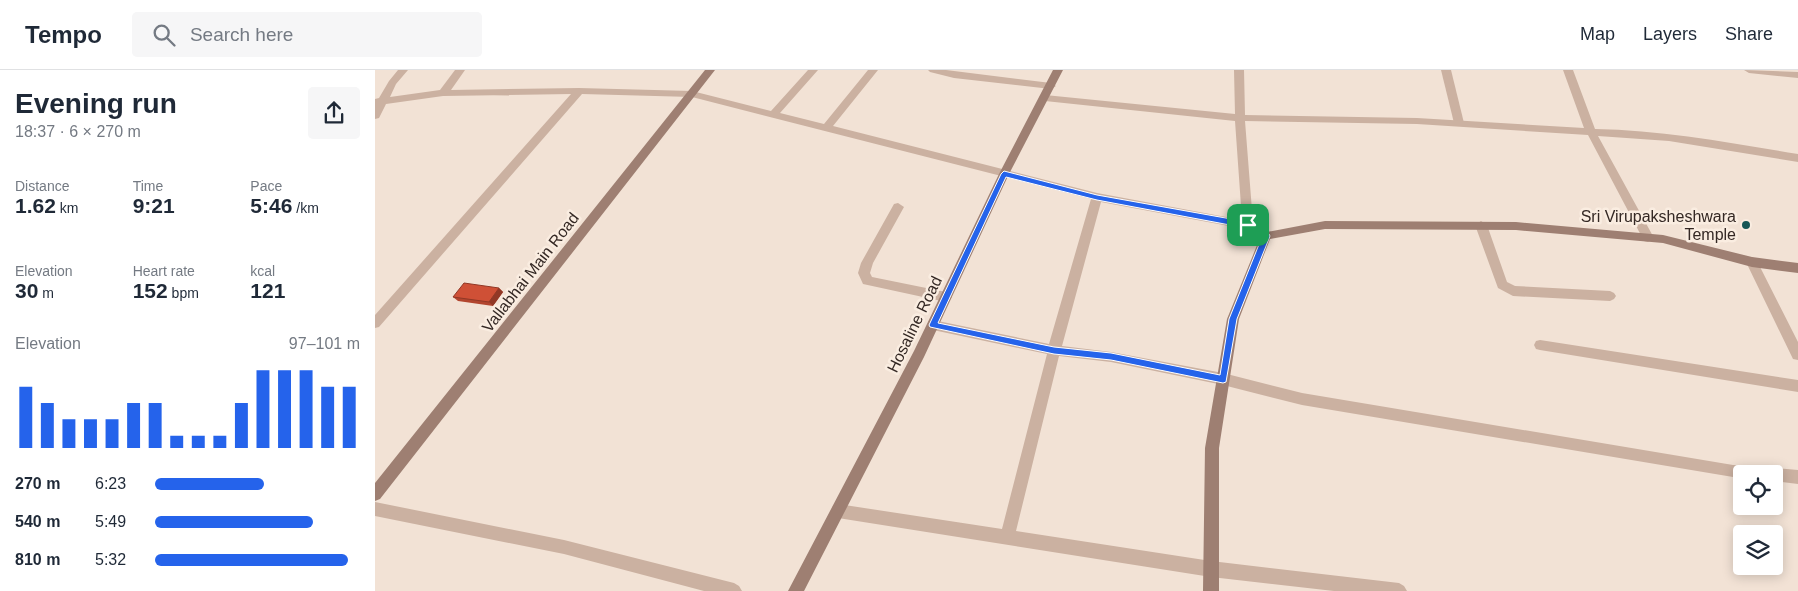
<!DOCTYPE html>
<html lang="en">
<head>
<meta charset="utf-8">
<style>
	:root { --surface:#fff; --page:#f6f6f7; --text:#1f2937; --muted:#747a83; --line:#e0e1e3; --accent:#2563eb }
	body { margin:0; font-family:Arial,sans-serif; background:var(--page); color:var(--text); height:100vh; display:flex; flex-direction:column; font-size:19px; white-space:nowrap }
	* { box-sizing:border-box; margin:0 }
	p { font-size:16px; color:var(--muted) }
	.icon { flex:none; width:28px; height:28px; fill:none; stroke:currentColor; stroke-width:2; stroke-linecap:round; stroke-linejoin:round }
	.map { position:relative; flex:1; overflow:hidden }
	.sheet { display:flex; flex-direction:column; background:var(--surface); width:375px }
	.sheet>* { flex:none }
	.buttons { position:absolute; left:1358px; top:395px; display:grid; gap:10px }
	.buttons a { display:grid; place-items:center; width:50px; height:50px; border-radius:5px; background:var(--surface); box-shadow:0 2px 12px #0003; font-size:25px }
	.pin { position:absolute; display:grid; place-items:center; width:42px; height:42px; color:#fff; margin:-21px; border-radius:10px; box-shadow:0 2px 8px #0006 }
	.round { display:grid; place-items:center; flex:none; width:52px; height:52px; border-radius:5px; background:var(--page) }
	.overview { display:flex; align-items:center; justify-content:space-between; height:85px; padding:0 15px }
	h1 { font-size:28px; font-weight:700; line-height:38px }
	.figures { display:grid; grid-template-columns:repeat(3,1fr); gap:8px; height:85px; padding:5px 15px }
	.figures div { display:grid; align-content:center }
	.figures b { font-size:21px; font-weight:700 }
	.figures small { font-size:14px; font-weight:400 }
	.figures p { font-size:14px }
	.chart { height:140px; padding:10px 15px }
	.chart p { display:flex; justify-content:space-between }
	.chart svg { width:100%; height:90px; margin-top:5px; stroke:var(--accent); stroke-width:6 }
	ul { padding:0 15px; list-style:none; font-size:16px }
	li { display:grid; grid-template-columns:80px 60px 1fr; align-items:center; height:38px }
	li i { height:12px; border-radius:6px; background:var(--accent) }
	header { display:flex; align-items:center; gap:30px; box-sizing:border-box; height:70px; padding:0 25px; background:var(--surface); border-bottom:1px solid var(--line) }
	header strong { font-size:24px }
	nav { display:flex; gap:28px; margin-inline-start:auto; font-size:18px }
	.search { width:350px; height:45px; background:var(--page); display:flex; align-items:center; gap:12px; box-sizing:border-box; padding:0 18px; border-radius:5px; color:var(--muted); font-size:19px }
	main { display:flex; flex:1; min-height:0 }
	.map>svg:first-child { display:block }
</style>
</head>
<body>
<header>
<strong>Tempo</strong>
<div class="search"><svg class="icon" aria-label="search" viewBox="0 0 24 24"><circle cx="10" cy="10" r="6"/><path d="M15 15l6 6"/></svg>Search here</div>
<nav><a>Map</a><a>Layers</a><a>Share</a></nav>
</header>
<main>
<section class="sheet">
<div class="overview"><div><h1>Evening run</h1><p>18:37 · 6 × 270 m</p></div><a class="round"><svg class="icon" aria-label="share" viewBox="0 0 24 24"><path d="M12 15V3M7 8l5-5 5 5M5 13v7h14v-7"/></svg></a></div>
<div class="figures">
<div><p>Distance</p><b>1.62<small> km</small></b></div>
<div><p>Time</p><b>9:21</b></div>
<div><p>Pace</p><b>5:46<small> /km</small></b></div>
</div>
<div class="figures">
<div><p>Elevation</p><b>30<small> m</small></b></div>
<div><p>Heart rate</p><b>152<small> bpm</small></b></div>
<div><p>kcal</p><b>121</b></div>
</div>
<div class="chart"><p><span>Elevation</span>97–101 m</p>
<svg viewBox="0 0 160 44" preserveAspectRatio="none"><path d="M5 44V14M15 44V22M25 44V30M35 44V30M45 44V30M55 44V22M65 44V22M75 44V38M85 44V38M95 44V38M105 44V22M115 44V6M125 44V6M135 44V6M145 44V14M155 44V14"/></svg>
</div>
<ul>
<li><b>270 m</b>6:23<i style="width:53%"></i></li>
<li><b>540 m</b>5:49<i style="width:77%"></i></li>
<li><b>810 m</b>5:32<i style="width:94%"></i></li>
</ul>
</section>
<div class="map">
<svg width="1423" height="521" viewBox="0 0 1423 521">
	<rect width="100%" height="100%" fill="#f2e2d5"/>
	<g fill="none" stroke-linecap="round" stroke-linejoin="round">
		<path fill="#cbb1a1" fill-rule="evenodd" d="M1066,0H1076L1089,53L1088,55L1084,56L1079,53Z"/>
		<path fill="#cbb1a1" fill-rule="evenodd" d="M23,0H33L21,14L15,27L65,20L80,0H90L76,20L204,18L317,21L396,41L433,0H443L405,43L449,54L493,0H503L458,56L722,123L867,150L860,51L670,31L665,28L670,25L860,44L859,0H869L870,45L1042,48L1209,58L1188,0H1198L1220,59C1288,60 1356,73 1423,84V92L1294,71L1223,66L1279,168L1273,172L1269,171L1213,65L1042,54L870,51L878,153L897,166L895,169H887L870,159L726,132L687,276L736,282L848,303L927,323L1358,395L1390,397L1395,400L1399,398L1423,400V414L1399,411V404H1366V408L1358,407L927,335L848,315L736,292L684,286L641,461L836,491L1024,513L1029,516L1032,521H959L836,507L463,448L458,446L456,441L458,436L463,434L627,459L672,284L558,260L554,259L552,255L554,251L558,250L674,274L716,129L317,27L207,24L4,257L0,258V245L196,24L68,26L11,34L4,48L0,49V29L4,28L14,11Z
			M553,0H571L676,13L681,16L676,19L579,8L555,2Z
			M1369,0L1423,2V8L1374,3Z
			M523,133L529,137L498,193L495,203L497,207L571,222L575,224L577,227L575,230L571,232L488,214L483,203L486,193L519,134Z
			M1106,151L1112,155L1132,212L1140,216L1235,221L1239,223L1241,226L1239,229L1235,231L1138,226L1123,218L1100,155Z
			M1377,187L1381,189L1423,272V290L1418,289L1371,192Z
			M1165,270L1423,310V322L1165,280L1161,279L1159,275L1161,271Z
			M0,432L189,470L359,513L364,516L367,521H329L189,484L0,446Z"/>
		<path fill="#9e7f72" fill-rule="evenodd" d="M330,0H340L5,429L0,431V413Z
			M678,0H688L634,104L549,287L429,521H413L539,281L624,104Z
			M950,151L1141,152L1288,165L1377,187L1423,193V203L1377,197L1288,173L1141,160L950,159L895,169L864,249L844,378V521H828L830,378L852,249L887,163Z"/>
	</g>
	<path fill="#b2452e" d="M124,218L128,222L118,236L83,231L78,227Z"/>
	<path fill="#913826" d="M124,218L128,222L118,236L114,232Z"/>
	<path fill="#cf5036" stroke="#913826" d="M89,213L124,218L114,232L78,227Z"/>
	<path fill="#2563eb" stroke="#fff" fill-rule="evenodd" d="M629,101L722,125L873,152L894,164L895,166L862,249L851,312L848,313L736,290L679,284L555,257L554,255L626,104ZM631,107L722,130L871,158L887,167L854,249L845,305L736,283L679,277L563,253Z"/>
	<circle fill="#175857" stroke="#faede1" stroke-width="2" cx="1371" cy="155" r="5"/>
	<g text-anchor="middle" stroke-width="5" stroke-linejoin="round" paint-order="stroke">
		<g font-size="16" fill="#342824" stroke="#faede1" text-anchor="end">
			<text x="1361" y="152">Sri Virupaksheshwara<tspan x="1361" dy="18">Temple</tspan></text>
		</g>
		<g font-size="16" fill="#342824" stroke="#faede1">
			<text transform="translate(155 202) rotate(-52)" y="6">Vallabhai Main Road</text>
			<text transform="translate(539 254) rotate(-64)" y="6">Hosaline Road</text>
		</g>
	</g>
</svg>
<div class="buttons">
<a><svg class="icon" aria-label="locate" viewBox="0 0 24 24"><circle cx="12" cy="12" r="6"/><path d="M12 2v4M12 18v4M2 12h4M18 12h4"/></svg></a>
<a><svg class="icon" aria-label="layers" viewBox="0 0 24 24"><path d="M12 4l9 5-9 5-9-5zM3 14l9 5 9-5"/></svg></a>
</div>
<div class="pin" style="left:873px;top:155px;background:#1e9e55"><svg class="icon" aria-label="arrive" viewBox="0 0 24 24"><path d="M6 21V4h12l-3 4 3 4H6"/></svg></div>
</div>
</main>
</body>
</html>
